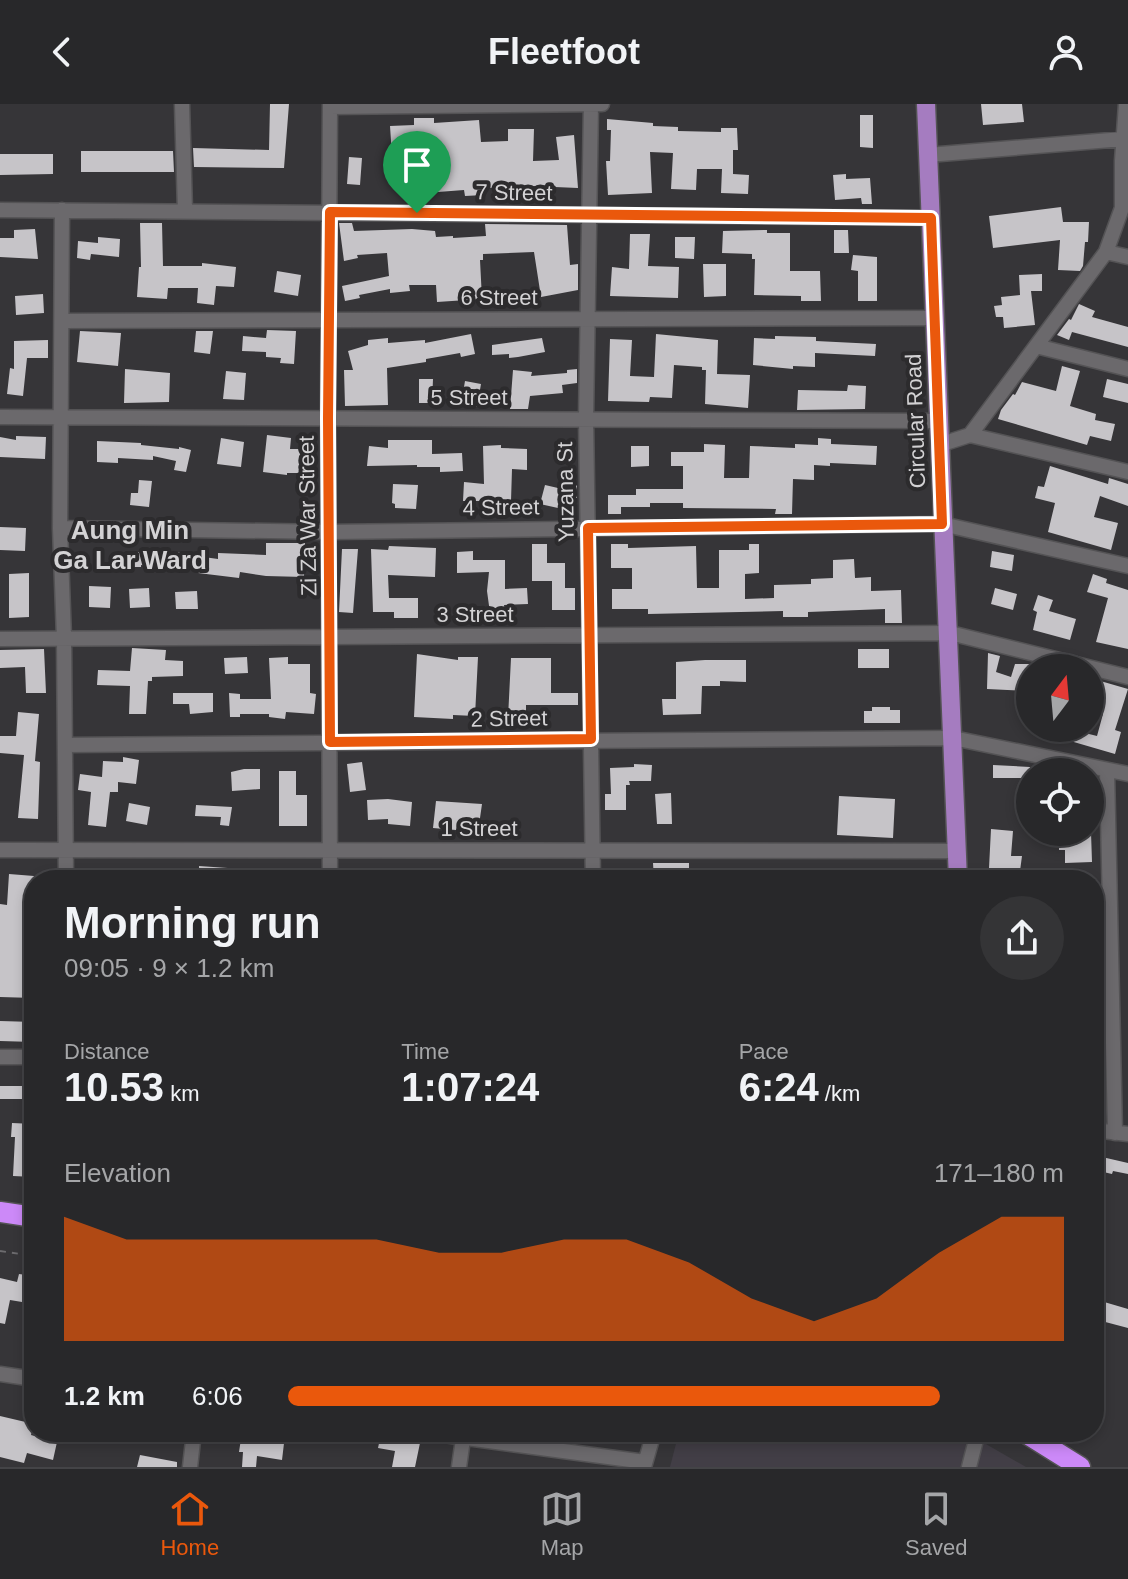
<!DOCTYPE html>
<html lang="en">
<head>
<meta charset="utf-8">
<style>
	:root { --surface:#28282a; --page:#343436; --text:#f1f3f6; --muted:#a5a6a8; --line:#444447; --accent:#ea580c }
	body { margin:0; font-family:Arial,sans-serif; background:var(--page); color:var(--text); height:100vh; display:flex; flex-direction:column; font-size:30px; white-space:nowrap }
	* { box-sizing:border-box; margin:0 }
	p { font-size:26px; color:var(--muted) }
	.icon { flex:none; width:44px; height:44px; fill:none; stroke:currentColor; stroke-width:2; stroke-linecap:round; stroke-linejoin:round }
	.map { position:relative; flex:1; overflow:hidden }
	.drawer { position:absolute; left:24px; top:766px; width:1080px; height:572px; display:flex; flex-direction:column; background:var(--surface); border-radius:32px; box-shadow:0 4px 12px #0003,0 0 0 2px var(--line) }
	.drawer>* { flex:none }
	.needle { width:52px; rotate:16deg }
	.controls { position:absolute; left:1016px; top:550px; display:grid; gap:16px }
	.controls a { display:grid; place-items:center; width:88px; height:88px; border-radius:50%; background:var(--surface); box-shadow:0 4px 12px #0003,0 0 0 2px var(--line); font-size:40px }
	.pin { position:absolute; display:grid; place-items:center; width:68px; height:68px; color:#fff; margin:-82px -34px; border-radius:50% 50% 50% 0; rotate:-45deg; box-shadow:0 0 8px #0007 }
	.pin .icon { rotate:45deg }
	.round { display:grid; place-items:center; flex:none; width:84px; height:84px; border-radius:42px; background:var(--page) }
	.headline { display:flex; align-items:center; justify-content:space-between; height:136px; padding:0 40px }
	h1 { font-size:44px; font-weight:800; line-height:60px }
	.metrics { display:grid; grid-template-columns:repeat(3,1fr); gap:12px; height:136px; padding:8px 40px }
	.metrics div { display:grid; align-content:center }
	.metrics b { font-size:40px; font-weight:800 }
	.metrics small { font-size:22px; font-weight:400 }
	.metrics p { font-size:22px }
	.chart { height:224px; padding:16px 40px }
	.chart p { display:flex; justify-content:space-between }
	.chart svg { width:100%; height:144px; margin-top:8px; fill:var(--accent); opacity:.7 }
	ul { padding:0 40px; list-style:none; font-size:26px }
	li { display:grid; grid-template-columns:128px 96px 1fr; align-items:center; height:60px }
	li i { height:20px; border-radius:10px; background:var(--accent) }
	header { display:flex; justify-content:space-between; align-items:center; height:104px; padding:0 40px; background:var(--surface); font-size:36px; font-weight:800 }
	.menu { display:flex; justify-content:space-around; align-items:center; height:112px; border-top:2px solid var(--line); background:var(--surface); font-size:22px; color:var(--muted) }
	.menu a { display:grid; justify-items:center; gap:4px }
	.menu .on { color:var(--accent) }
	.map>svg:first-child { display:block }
</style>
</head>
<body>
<header><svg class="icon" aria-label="back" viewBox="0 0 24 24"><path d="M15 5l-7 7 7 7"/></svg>Fleetfoot<svg class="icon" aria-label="person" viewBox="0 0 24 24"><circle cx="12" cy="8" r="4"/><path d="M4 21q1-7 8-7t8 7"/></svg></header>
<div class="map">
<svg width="1128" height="1363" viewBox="0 0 1128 1363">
	<rect width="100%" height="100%" fill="#363538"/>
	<path fill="#423e46" d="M679,1328H965L1026,1363H670Z"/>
	<path fill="#c6c4c8" d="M270,0H289L284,64L194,63L193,44L269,46Z
		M981,0H1022L1024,18L983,21Z
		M860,11H873V44L860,43Z
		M414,14H434V19L479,16L481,38L508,37V25H534L533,57L559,56L556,33L574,31L578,84L555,83V89L536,90V82L484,84V91L465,92L464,86L438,88L436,51L392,52L390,22L414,21Z
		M607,15L653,19V22L678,23V27L721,28V24H737L738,46H733V70L749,71L748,90L721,89L722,65H697L696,86L671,85L673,49L650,48L652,89L608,91L606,57H610L611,26H607Z
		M81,47H173L174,68H81Z
		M0,50H53V70L0,71Z
		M349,53L362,54L360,81L347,80Z
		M846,70V75L870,74L872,100H862L861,94L835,96L833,71Z
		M1061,103L1063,118H1089L1088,138H1085L1083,162L1080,167L1058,166L1060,136L993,144L989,112Z
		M140,119H162L163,162H202V159L236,163L234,183L216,182L214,201L197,199L198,184H168L167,195L137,193L139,163H141Z
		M339,119H352L354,127L412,125L435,127L436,133L453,132V134L486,132L485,120L567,121L570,161L578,160V186L541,193L534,148L483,150V156H480L482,195L437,198L436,181H409L410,187L390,189V185L359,191L360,194L345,197L342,182L389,172L387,149L357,151L358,154L344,157Z
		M35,125L38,155L0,153V134H14V126Z
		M767,126V129H790V167H820L821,197H801V192L754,191L755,155H752V150L722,149L723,127Z
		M834,126H848L849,149H834Z
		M630,130H650L648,162L679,163L678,194L610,192L612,163L629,165Z
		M98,133L120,135L119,153L91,150L90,156L77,154L78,137L98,139Z
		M675,133H695L694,155L675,154Z
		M853,151L877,153V197H858V167L851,166Z
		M703,160H726V192L704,193Z
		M277,167L301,171L298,192L274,188Z
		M1042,170V187H1031L1035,221L1004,224L1003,213H996L994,202L1002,201L1001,193L1020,191L1019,171Z
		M43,190L44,209L16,211L15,192Z
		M1079,200L1095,207L1092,213L1128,223V243L1072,228L1069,236L1057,231L1069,215L1071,216Z
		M267,226L296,227L294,260L280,259L281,254L266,253V248L242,247L243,232L266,234Z
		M80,227L121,229L118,262L77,258Z
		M196,227H213L210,250L194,248Z
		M471,230L475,250L461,253L460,249L426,255V258L387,264L388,301L345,302L344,266H353L348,247L368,241V236L388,234V239L425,236V239Z
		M656,230L718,236L717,270L750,271L748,304L705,300L706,266H702V263L674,261L672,294L650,293L649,298L608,297L610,235L632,236L630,272L654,273Z
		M775,232L816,233V237L876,240L875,252L815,249V263L793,262V265L753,261L754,234L775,235Z
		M542,234L545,248L518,253L509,254V250L492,251V241Z
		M48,236V254H27L23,292L7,290L10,264L14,265V237Z
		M1062,262L1080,267L1070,302L1096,310L1095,316L1115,320L1111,337L1090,332L1087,341L998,315L1001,306L1013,290L1015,291L1022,278L1056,287Z
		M125,265L170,269L169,298L124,299Z
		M577,265V279L562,281L563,289L530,292L528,305H510L513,266L532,268L531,272L567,269V266Z
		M226,267L246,269L244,296L223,295Z
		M419,275H433L432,299H419Z
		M1107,275L1128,280V299L1103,293Z
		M465,277L481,280L477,303L461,301Z
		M848,281L866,282L865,305L797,306L798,286L847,287Z
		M267,331L291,334L290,345H308L309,369H287V371L263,368Z
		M16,332L46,333L45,355L0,353V333L16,336Z
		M221,334L244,338L241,363L217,360Z
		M818,334L831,335V340L877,342L876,361L830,359V362L814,361V376L793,375L792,410H775L776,405L683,404V399H650V403H621V410H608V391H636V385H683V362H671V348H704V340L725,341L724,374H749L750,342L795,344V340L818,341Z
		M388,336H432V350L462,349L463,367L440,368V363H417V361L367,362L369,342L388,344Z
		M97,337L141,339V341L179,345V343L191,346L186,368L174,366L176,357L153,352V356L118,354V359L97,358Z
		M501,341V344L527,345V366L512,365L511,397H463L464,378L484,380L483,342Z
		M631,342H649V362L631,363Z
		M1050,362L1108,380L1109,374L1128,380V402L1100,392L1094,413L1118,419L1111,446L1048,428L1055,399L1035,394L1038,382L1044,383Z
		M139,376L152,377L149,403L130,401L131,389H138Z
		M393,380L418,381L416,405L395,404V400L392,399Z
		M545,381L558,384V381H577V409H558V404L540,400Z
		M0,423L26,424L25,447L0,446Z
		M266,439H305L304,473L266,472L240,468L239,474L198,469V464L165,462V464L141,461V463H127L126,448H182V450L218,455V449L266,451Z
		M532,440H547V459H565V484H575V506H552V477H532Z
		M611,440H628V444L696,442L697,484H719V446H749V440H759V469L745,470V495L774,494V481L811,480V475L833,474V456L854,455L855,474L871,473V487L901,486L902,519H885V505L808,508V513H783V507L648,510V505H612V485H632V464H611Z
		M389,442L436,444L435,473L388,471L389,494H418V514H394V508H373L371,445L388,446Z
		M342,445H358L353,509L339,508Z
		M473,447V456H505V485L527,484L528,500L504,501L505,508L490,509L487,487L489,468L457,469V448Z
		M992,447L1014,451L1012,467L990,463Z
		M29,469V513L9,514V470Z
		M1093,470L1107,475L1106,479L1128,486V545L1096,538L1108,494L1087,488Z
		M89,482L111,483L110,504L89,503Z
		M149,484L150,503L130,504L129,485Z
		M995,484L1017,490L1013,506L991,500Z
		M197,487L198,505H176L175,488Z
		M1038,491L1053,496L1049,507L1076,515L1070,536L1033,526L1037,508L1033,506Z
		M132,544L166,546L165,556L183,557V572L152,573V577H148L146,610H129L130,582L97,581L98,566L130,567Z
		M44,545L46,589H26L25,563L0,564V546Z
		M858,545H889V564H858Z
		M988,549L1000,552L996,568L1011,573L1015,560H1030V587L987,585Z
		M417,550L458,556V553H478L475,612L453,611V615L414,613Z
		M247,553L248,569L225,570L224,554Z
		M288,553V560H310V589L316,590L314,610L286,608L285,615L269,613V610H240V613H230L229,589L240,590V595H271L269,554Z
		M511,554H551V589H578V601H526V614H508Z
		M705,556H746V578L720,577V582H702L701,610L663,611L662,595H676V558Z
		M1090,574L1128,585L1115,626L1121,628L1115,650L1036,627V624H1065L1097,632L1103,610L1090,606Z
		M173,589H213V608L190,610L189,600H173Z
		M872,603H890V606H900V619H864V607H872Z
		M18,608L39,610L35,657L40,658L38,715L18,714L24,651L0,649V632H16Z
		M123,653L139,656L136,680L118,678V688H110L106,723L88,721L91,688L78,686L80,670L102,673L103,657L123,658Z
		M362,658L366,686L350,688L347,660Z
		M634,660L652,661L651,677H629L630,681H626V706H605V690H611L610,664L634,663Z
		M993,661L1030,663V674H993Z
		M244,665H260V685L232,687L231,668Z
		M279,667H296V691H307V722H279Z
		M671,689L672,720H657L655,690Z
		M839,692L895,695L893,734L837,731Z
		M388,695L412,698L410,722L388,720V715L368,716L367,696Z
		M436,697L482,700L479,721L457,718L456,726L433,724Z
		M129,699L150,703L147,721L126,717Z
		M196,701L232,703L229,722L220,721L221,713L195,712Z
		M991,725L1013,727L1011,752H1022L1020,767L989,764Z
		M1059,728H1091L1092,758L1065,759V746H1059Z
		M653,759H689V776H654Z
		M199,762L242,765V776H199Z
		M9,770L34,772V894L0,893V800L7,801Z
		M0,917L34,918V938L0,937Z
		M0,982H34V995H0Z
		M12,1019L34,1020V1073L13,1072L15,1033H11Z
		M1102,1053L1128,1059V1070L1113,1067L1112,1070L1099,1067Z
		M19,1170L34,1172V1200L10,1196L5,1220L0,1219V1174L17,1178Z
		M1094,1195L1128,1205V1224L1094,1215Z
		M0,1312L34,1320L31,1331L57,1338L53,1356L27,1349L24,1359L0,1353Z
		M242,1328L285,1331L282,1356L257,1352L256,1363H242L243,1348H239Z
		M381,1330L420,1339L415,1363H392L395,1347L378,1344Z
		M140,1351L177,1358V1363H137Z"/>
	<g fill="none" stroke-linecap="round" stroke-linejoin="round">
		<defs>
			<path id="minor" d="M182,0L185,107
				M330,0L328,314L330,776
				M591,0L586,315L593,776
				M330,3L602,0
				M928,51L1123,35
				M0,106L931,114
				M62,106L60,424L64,534L66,776
				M1106,148L1128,153
				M62,217L935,214
				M1036,242L1128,265
				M0,313L938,317
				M970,331L1106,148L1122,104V57L1126,0
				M939,341L970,331L1128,368
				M60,424L330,428L942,420L1128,462
				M0,535L950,529L1128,573
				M65,641L953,634L1128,670
				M1107,668L1115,1029
				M0,746L957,747
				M0,953H34
				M1094,1026L1128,1030
				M0,1270L34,1275
				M422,1328L645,1358
				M190,1363L194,1328
				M459,1363L464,1328
				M644,1363L654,1328
				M969,1363L978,1328"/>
			<path id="major" d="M926,0L958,776"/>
			<path id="highway" d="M0,1108L34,1113
				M1024,1328L1080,1363"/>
		</defs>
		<use href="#minor" stroke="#545355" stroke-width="17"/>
		<use href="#major" stroke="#545355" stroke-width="21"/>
		<use href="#highway" stroke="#545355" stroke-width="23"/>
		<path stroke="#6c6b6e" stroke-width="2" stroke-dasharray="6 6" stroke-linecap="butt" d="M0,1147L34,1152"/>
		<use href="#minor" stroke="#6b696c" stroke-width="14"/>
		<use href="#major" stroke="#a57cc0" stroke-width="18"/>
		<use href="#highway" stroke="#cc89f8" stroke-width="20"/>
	</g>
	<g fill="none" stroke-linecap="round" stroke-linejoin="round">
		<defs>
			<path id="route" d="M330,108L931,114L942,420L588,424L591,635L330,638L328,314Z"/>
		</defs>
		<use href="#route" stroke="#fff" stroke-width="16"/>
		<use href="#route" stroke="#ea580c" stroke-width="10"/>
	</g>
	<g text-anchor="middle" stroke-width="8" stroke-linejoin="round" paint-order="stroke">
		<g font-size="22" fill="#d3d2d4" stroke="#2c2b2d">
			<text transform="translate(514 88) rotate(1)" y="8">7 Street</text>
			<text x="499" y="201">6 Street</text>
			<text x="469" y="301">5 Street</text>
			<text transform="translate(915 317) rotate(-92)" y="8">Circular Road</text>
			<text transform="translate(565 388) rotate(-91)" y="8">Yuzana St</text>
			<text transform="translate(501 403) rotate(-1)" y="8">4 Street</text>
			<text transform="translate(307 412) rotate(-91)" y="8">Zi Za War Street</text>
			<text x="475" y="518">3 Street</text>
			<text transform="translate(509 614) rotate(-1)" y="8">2 Street</text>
			<text x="479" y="732">1 Street</text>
		</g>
		<g font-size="26" font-weight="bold" fill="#d3d2d4" stroke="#2c2b2d">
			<text x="130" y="435">Aung Min<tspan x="130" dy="30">Ga Lar Ward</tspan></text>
		</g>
	</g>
</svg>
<div class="controls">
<a><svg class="needle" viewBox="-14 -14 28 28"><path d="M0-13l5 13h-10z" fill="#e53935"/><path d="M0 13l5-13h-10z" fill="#a5a6a8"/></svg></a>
<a><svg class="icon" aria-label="locate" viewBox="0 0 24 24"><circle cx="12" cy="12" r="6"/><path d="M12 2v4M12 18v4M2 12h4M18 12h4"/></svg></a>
</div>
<div class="pin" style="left:417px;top:109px;background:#1e9e55"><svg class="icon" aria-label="arrive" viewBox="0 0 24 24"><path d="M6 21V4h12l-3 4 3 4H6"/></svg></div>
<section class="drawer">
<div class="headline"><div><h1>Morning run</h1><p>09:05 · 9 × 1.2 km</p></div><a class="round"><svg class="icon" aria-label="share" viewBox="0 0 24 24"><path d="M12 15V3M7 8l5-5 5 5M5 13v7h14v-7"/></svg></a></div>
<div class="metrics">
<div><p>Distance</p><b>10.53<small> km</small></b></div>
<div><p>Time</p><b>1:07:24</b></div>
<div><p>Pace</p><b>6:24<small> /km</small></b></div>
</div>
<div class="chart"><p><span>Elevation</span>171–180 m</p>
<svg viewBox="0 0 160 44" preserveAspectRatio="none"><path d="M0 44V6L10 13L20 13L30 13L40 13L50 13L60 17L70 17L80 13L90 13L100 20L110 31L120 38L130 31L140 17L150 6L160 6V44z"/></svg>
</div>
<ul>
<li><b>1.2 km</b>6:06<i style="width:84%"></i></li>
</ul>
</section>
</div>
<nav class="menu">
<a class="on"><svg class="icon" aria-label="home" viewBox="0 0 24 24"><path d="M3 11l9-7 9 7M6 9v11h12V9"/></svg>Home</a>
<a><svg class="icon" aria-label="map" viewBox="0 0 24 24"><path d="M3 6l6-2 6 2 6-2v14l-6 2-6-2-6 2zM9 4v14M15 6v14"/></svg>Map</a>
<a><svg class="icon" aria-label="saved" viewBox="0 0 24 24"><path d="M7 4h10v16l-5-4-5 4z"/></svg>Saved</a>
</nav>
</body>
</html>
